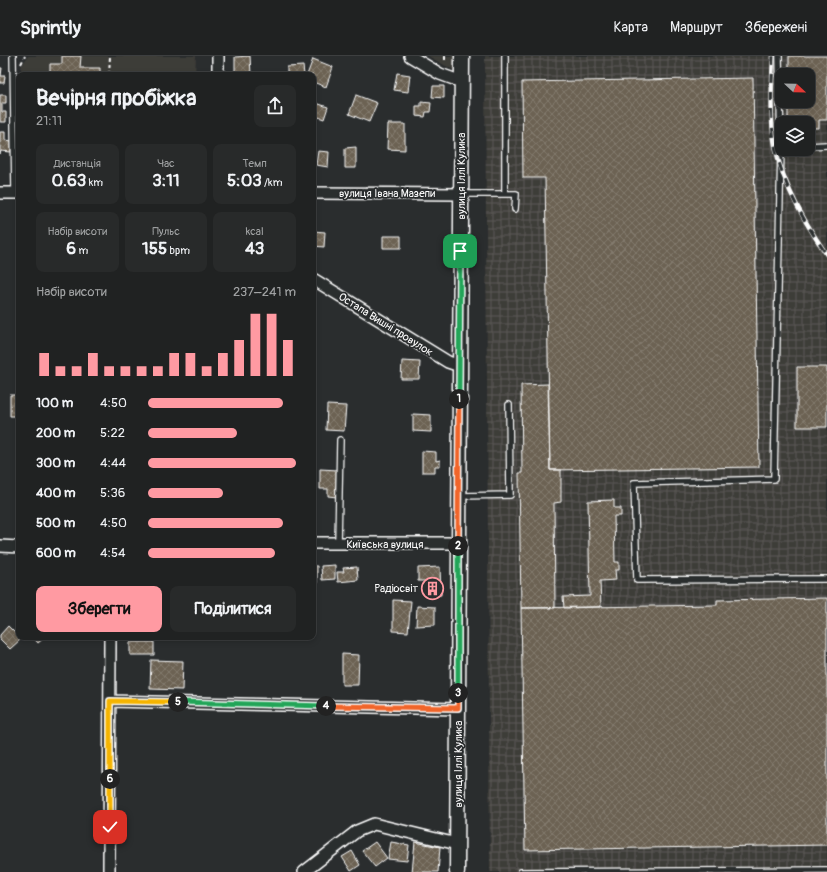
<!DOCTYPE html>
<html lang="uk">
<head>
<meta charset="utf-8">
<style>
	:root { --surface:#202222; --page:#282a2a; --text:#f1f3f6; --muted:#a2a4a5; --line:#3d3f40; --accent:#ff9aa2 }
	body { margin:0; font-family:Pangolin,sans-serif; background:var(--page); color:var(--text); height:100vh; display:flex; flex-direction:column; font-size:15px; white-space:nowrap }
	* { box-sizing:border-box; margin:0 }
	p { font-size:13px; color:var(--muted) }
	.icon { flex:none; width:22px; height:22px; fill:none; stroke:currentColor; stroke-width:2; stroke-linecap:round; stroke-linejoin:round }
	.map { position:relative; flex:1; overflow:hidden }
	.sheet { position:absolute; left:16px; top:16px; width:300px; height:568px; display:flex; flex-direction:column; background:var(--surface); border-radius:8px; box-shadow:0 2px 6px #0003,0 0 0 1px var(--line) }
	.sheet>* { flex:none }
	.needle { width:26px; rotate:112deg }
	.controls { position:absolute; left:775px; top:12px; display:grid; gap:8px }
	.controls a { display:grid; place-items:center; width:40px; height:40px; border-radius:8px; background:var(--surface); box-shadow:0 2px 6px #0003,0 0 0 1px var(--line); font-size:20px }
	.pin { position:absolute; display:grid; place-items:center; width:34px; height:34px; color:#fff; margin:-17px; border-radius:8px; box-shadow:0 2px 6px #0006 }
	.km { position:absolute; width:20px; height:20px; margin:-10px; border-radius:50%; background:#222; color:#fff; font-size:11px; line-height:20px; text-align:center }
	.round { display:grid; place-items:center; flex:none; width:42px; height:42px; border-radius:8px; background:var(--page) }
	.headline { display:flex; align-items:center; justify-content:space-between; height:68px; padding:0 20px }
	h1 { font-size:22px; font-weight:700; line-height:30px }
	.figures { display:grid; grid-template-columns:repeat(3,1fr); gap:6px; height:68px; padding:4px 20px }
	.figures div { display:grid; align-content:center; border-radius:8px; background:var(--page); text-align:center }
	.figures b { font-size:17px; font-weight:700 }
	.figures small { font-size:11px; font-weight:400 }
	.figures p { font-size:11px }
	.chart { height:112px; padding:8px 20px }
	.chart p { display:flex; justify-content:space-between }
	.chart svg { width:100%; height:72px; margin-top:4px; stroke:var(--accent); stroke-width:6 }
	.cta { display:flex; gap:8px; margin-top:auto; padding:8px 20px }
	.cta a { flex:1; height:46px; border-radius:8px; background:var(--accent); color:#111; font-size:16px; font-weight:700; line-height:46px; text-align:center }
	.cta a+a { background:var(--page); color:var(--text) }
	ul { padding:0 20px; list-style:none; font-size:13px }
	li { display:grid; grid-template-columns:64px 48px 1fr; align-items:center; height:30px }
	li i { height:10px; border-radius:5px; background:var(--accent) }
	header { display:flex; align-items:center; gap:24px; box-sizing:border-box; height:56px; padding:0 20px; background:var(--surface); border-bottom:1px solid var(--line) }
	header strong { font-size:19px }
	nav { display:flex; gap:22px; margin-inline-start:auto; font-size:14px }
	.map>svg:first-child { display:block }
</style>
</head>
<body>
<header>
<strong>Sprintly</strong>
<nav><a>Карта</a><a>Маршрут</a><a>Збережені</a></nav>
</header>
<div class="map">
<svg width="827" height="816" viewBox="0 0 827 816">
	<defs>
		<pattern id="industrial-grid" width="8" height="8" patternUnits="userSpaceOnUse"><rect width="8" height="8" fill="#3e3d39"/><path d="M0 4h8M4 0v8" fill="none" stroke="#5b5a57"/></pattern>
		<pattern id="building-cross-hatch" width="8" height="8" patternUnits="userSpaceOnUse"><rect width="8" height="8" fill="#6c6253"/><path d="M0 0l8 8M0 8l8-8" fill="none" stroke="#827a6d"/></pattern>
	</defs>
	<rect width="100%" height="100%" fill="#2a2d2e"/>
	<filter id="ink" filterUnits="userSpaceOnUse"><feTurbulence type="fractalNoise" baseFrequency=".025" numOctaves="2"/><feDisplacementMap in="SourceGraphic" scale="8" xChannelSelector="R" yChannelSelector="G"/><feConvolveMatrix kernelMatrix="1 2 1 2 8 2 1 2 1" color-interpolation-filters="sRGB"/></filter>
	<g filter="url(#ink)">
		<path fill="#3e3d39" d="M28,0H196L195,19H22L21,11Z
			M428,0H455V15Z"/>
		<path fill="url(#industrial-grid)" fill-rule="evenodd" d="M485,0H827V816H490ZM782,19H808V45H782ZM782,67H808V93H782Z"/>
		<path fill="url(#building-cross-hatch)" stroke="#fff" d="M62,0H81L80,12H100V19H50V8H62Z
			M250,0L251,19H235V1Z
			M789,0H827V64H819V72H808V67H788V45H808V19H789Z
			M313,3L333,11L326,31L313,26V19H307Z
			M303,10L304,19H287V11Z
			M0,12H2L1,20H5L4,27H0Z
			M397,17L410,19L408,36L394,34Z
			M753,22L759,411L550,414L545,122H523L522,26Z
			M433,30H444V42L432,41Z
			M0,39H6V47H2V56H6V66H0Z
			M356,39L377,47L369,66L349,58Z
			M313,46L328,51L324,63L313,59Z
			M421,46L431,47L430,56H426L425,61L416,60V50H421Z
			M388,68H405V94L387,93Z
			M0,76H5V84L12,85L11,96L1,95L0,98Z
			M356,91V112H345V92Z
			M318,95L329,96L328,111L316,109Z
			M313,175L325,176L324,191L313,190Z
			M383,180H401V192H383Z
			M402,305L420,306L419,323H401Z
			M797,311H827V371H797Z
			M548,328L550,414H561V446L554,447L555,552H521L519,417H522L521,329Z
			M10,339H19V360H10Z
			M327,349L346,350L344,375L326,374Z
			M413,358L431,359V376L413,375Z
			M422,395L436,396V405L440,404V410H435V416H422Z
			M320,413L338,414L337,441L328,440V433H320Z
			M614,444V452H621V460H614L615,506H619V514H615L616,524L600,525L601,551L564,552L563,541L590,540L588,445Z
			M335,509V523L322,524L321,510Z
			M313,510H317V528H313Z
			M357,511L358,524L338,526L337,516H344L343,512Z
			M440,511L441,539L425,540V525H418V512Z
			M827,542V789L525,794L521,552L717,549V544Z
			M393,544L411,545L408,576L393,575Z
			M417,550L435,551V569L416,570Z
			M8,570L21,583L10,593L0,583V579Z
			M33,581H45L38,587Z
			M130,586H154V599H130Z
			M342,598L359,599L358,629H342Z
			M151,604L183,605L182,634L150,633Z
			M375,786L387,802L375,811L362,795Z
			M391,786L409,789L407,805L388,803Z
			M415,786L440,791L438,816H412Z
			M352,795L360,809L351,815L342,801Z"/>
		<g fill="none" stroke-linecap="round" stroke-linejoin="round">
			<defs>
				<path id="service" d="M13,0L15,137
					M779,0L781,91H782
					M808,90L827,89
					M781,91L774,423L634,427L637,524L827,523
					M461,138H505V0
					M505,138H516L515,153
					M460,440L510,439L509,349
					M338,488L340,384
					M521,816L827,814"/>
				<path id="minor" d="M410,0L440,18L462,26
					M218,19V0
					M0,137H19
					M313,137L461,138
					M313,223L448,306L460,310
					M313,487H458
					M0,490L19,491
					M110,645L458,653
					M109,816L110,581
					M304,816L357,775L374,768L457,788"/>
				<path id="tertiary" d="M457,816L462,0"/>
			</defs>
			<use href="#service" stroke="#fff" stroke-width="8"/>
			<use href="#minor" stroke="#fff" stroke-width="14"/>
			<use href="#tertiary" stroke="#fff" stroke-width="17"/>
			<path stroke="#fff" stroke-width="2" stroke-dasharray="4 3" stroke-linecap="butt" d="M445,0V7
				M21,8L25,0
				M109,19L110,0"/>
			<use href="#service" stroke="#2a2d2e" stroke-width="5.5"/>
			<use href="#minor" stroke="#2a2d2e" stroke-width="11"/>
			<use href="#tertiary" stroke="#2a2d2e" stroke-width="14"/>
			<defs>
				<path id="rail" d="M773,0C772,25 770,51 773,77C778,121 802,163 827,199"/>
			</defs>
			<use href="#rail" stroke="#fff" stroke-width="4.5"/>
			<use href="#rail" stroke="#2a2d2e" stroke-width="3" stroke-dasharray="9" stroke-linecap="butt"/>
		</g>
	</g>
	<g fill="none" stroke-linecap="round" stroke-linejoin="round" filter="url(#ink)">
		<defs>
			<path id="split-1" d="M459,343L460,195"/>
			<path id="split-2" d="M458,490L459,343"/>
			<path id="split-3" d="M458,637V490"/>
			<path id="split-4" d="M326,650L458,652V637"/>
			<path id="split-5" d="M178,646L326,650"/>
			<path id="split-6" d="M110,723V645L178,646"/>
			<path id="split-7" d="M110,771V723"/>
		</defs>
		<use href="#split-1" stroke="#fff" stroke-width="8"/>
		<use href="#split-2" stroke="#fff" stroke-width="8"/>
		<use href="#split-3" stroke="#fff" stroke-width="8"/>
		<use href="#split-4" stroke="#fff" stroke-width="8"/>
		<use href="#split-5" stroke="#fff" stroke-width="8"/>
		<use href="#split-6" stroke="#fff" stroke-width="8"/>
		<use href="#split-7" stroke="#fff" stroke-width="8"/>
		<use href="#split-1" stroke="#22a559" stroke-width="5"/>
		<use href="#split-2" stroke="#f0652b" stroke-width="5"/>
		<use href="#split-3" stroke="#22a559" stroke-width="5"/>
		<use href="#split-4" stroke="#f0652b" stroke-width="5"/>
		<use href="#split-5" stroke="#22a559" stroke-width="5"/>
		<use href="#split-6" stroke="#f5b400" stroke-width="5"/>
		<use href="#split-7" stroke="#f5b400" stroke-width="5"/>
	</g>
	<defs>
		<symbol id="building-ring" viewBox="-11 -11 22 22"><circle r="9.5" fill="#2a2d2e" stroke="#ff9aa2" stroke-width="1.5"/><path d="M-4-6H4V6H1V3H-1V6H-4ZM-2.5-4.3h1.7v1.8h-1.7ZM.8-4.3h1.7v1.8H.8ZM-2.5-1h1.7V.8h-1.7ZM.8-1h1.7V.8H.8Z" fill="#ff9aa2"/></symbol>
	</defs>
	<g fill-rule="evenodd">
		<use href="#building-ring" x="420" y="520" width="25" height="25"/>
	</g>
	<g text-anchor="middle" stroke-width="3.5" stroke-linejoin="round" paint-order="stroke">
		<g font-size="11" fill="#fff" stroke="#2a2d2e">
			<text transform="translate(461 120) rotate(-90)" y="4">вулиця Іллі Кулика</text>
			<text x="387" y="141">вулиця Івана Мазепи</text>
			<text transform="translate(386 268) rotate(32)" y="4">Остапа Вишні провулок</text>
			<text x="385" y="492">Київська вулиця</text>
			<text transform="translate(458 708) rotate(-90)" y="4">вулиця Іллі Кулика</text>
		</g>
		<g font-size="11" fill="#fff" stroke="#2a2d2e" text-anchor="end">
			<text x="418" y="536">Радіосвіт</text>
		</g>
	</g>
</svg>
<div class="controls">
<a><svg class="needle" viewBox="-14 -14 28 28"><path d="M0-13l5 13h-10z" fill="#e53935"/><path d="M0 13l5-13h-10z" fill="#a2a4a5"/></svg></a>
<a><svg class="icon" aria-label="layers" viewBox="0 0 24 24"><path d="M12 4l9 5-9 5-9-5zM3 14l9 5 9-5"/></svg></a>
</div>
<div class="pin" style="left:460px;top:195px;background:#1e9e55"><svg class="icon" aria-label="arrive" viewBox="0 0 24 24"><path d="M6 21V4h12l-3 4 3 4H6"/></svg></div>
<div class="pin" style="left:110px;top:771px;background:#d93025"><svg class="icon" aria-label="check" viewBox="0 0 24 24"><path d="M5 12l5 5 9-10"/></svg></div>
<b class="km" style="left:459px;top:343px">1</b>
<b class="km" style="left:458px;top:490px">2</b>
<b class="km" style="left:458px;top:637px">3</b>
<b class="km" style="left:326px;top:650px">4</b>
<b class="km" style="left:178px;top:646px">5</b>
<b class="km" style="left:110px;top:723px">6</b>
<section class="sheet">
<div class="headline"><div><h1>Вечірня пробіжка</h1><p>21:11</p></div><a class="round"><svg class="icon" aria-label="share" viewBox="0 0 24 24"><path d="M12 15V3M7 8l5-5 5 5M5 13v7h14v-7"/></svg></a></div>
<div class="figures">
<div><p>Дистанція</p><b>0.63<small> km</small></b></div>
<div><p>Час</p><b>3:11</b></div>
<div><p>Темп</p><b>5:03<small> /km</small></b></div>
</div>
<div class="figures">
<div><p>Набір висоти</p><b>6<small> m</small></b></div>
<div><p>Пульс</p><b>155<small> bpm</small></b></div>
<div><p>kcal</p><b>43</b></div>
</div>
<div class="chart"><p><span>Набір висоти</span>237–241 m</p>
<svg viewBox="0 0 160 44" preserveAspectRatio="none"><path d="M5 44V30M15 44V38M25 44V38M35 44V30M45 44V38M55 44V38M65 44V38M75 44V38M85 44V30M95 44V30M105 44V38M115 44V30M125 44V22M135 44V6M145 44V6M155 44V22"/></svg>
</div>
<ul>
<li><b>100 m</b>4:50<i style="width:91%"></i></li>
<li><b>200 m</b>5:22<i style="width:60%"></i></li>
<li><b>300 m</b>4:44<i style="width:100%"></i></li>
<li><b>400 m</b>5:36<i style="width:51%"></i></li>
<li><b>500 m</b>4:50<i style="width:91%"></i></li>
<li><b>600 m</b>4:54<i style="width:86%"></i></li>
</ul>
<div class="cta"><a>Зберегти</a><a>Поділитися</a></div>
</section>
</div>
</body>
</html>
